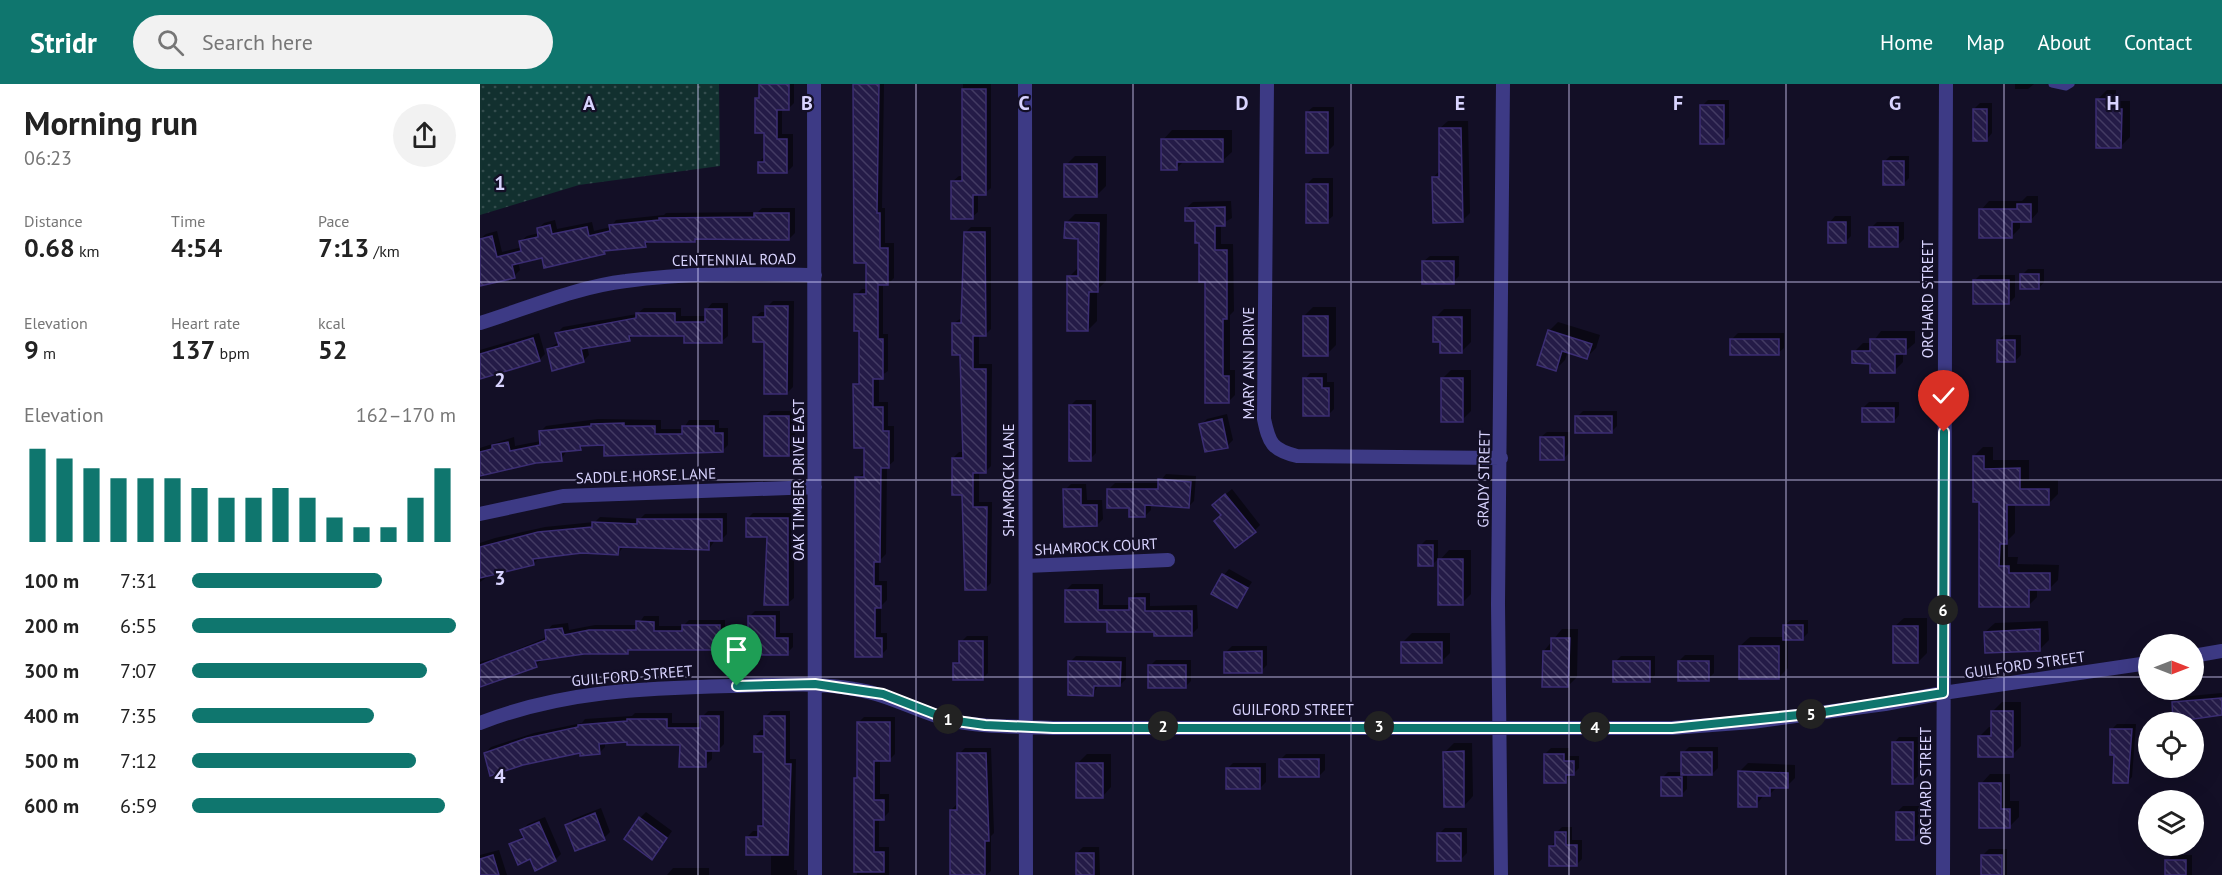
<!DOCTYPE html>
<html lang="en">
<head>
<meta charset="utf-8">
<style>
	:root { --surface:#fff; --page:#f2f2f2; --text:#222; --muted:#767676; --accent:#0f766e }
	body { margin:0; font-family:"PT Sans",sans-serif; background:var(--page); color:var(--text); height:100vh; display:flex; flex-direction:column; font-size:22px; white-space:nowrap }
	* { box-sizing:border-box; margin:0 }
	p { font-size:20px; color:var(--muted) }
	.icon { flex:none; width:33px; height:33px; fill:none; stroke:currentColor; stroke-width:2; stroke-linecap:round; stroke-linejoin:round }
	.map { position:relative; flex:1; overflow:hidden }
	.details { display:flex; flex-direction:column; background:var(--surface); width:480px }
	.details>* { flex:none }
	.needle { width:39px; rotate:90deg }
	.buttons { position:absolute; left:1658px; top:550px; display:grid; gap:12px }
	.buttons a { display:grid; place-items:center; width:66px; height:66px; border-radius:50%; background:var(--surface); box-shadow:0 6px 24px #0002; font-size:30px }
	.pin { position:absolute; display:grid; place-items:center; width:51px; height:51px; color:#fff; margin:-62px -26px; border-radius:50% 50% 50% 0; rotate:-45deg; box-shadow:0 0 6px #0007 }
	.pin .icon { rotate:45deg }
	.km { position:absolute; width:30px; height:30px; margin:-15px; border-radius:50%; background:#222; color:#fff; font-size:16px; line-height:30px; text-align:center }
	.round { display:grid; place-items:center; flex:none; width:63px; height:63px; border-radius:32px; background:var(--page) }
	.summary { display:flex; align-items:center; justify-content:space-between; height:102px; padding:0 24px }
	h1 { font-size:33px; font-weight:800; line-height:45px }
	.figures { display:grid; grid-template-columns:repeat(3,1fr); gap:9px; height:102px; padding:6px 24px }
	.figures div { display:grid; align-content:center }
	.figures b { font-size:26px; font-weight:800 }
	.figures small { font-size:16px; font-weight:400 }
	.figures p { font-size:16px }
	.chart { height:168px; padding:12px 24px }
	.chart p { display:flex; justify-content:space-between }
	.chart svg { width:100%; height:108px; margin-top:6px; stroke:var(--accent); stroke-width:6 }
	ul { padding:0 24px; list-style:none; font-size:20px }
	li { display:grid; grid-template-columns:96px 72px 1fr; align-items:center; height:45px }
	li i { height:15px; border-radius:8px; background:var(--accent) }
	header { display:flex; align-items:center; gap:36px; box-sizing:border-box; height:84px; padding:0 30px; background:var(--accent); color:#fff }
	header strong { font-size:28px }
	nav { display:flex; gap:33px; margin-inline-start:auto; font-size:21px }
	.search { width:420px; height:54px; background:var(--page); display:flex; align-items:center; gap:15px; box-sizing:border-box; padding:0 21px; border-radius:33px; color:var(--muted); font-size:22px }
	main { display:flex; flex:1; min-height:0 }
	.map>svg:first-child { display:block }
</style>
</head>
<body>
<header>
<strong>Stridr</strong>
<div class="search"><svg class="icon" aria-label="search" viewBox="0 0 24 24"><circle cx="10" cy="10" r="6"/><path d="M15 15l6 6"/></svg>Search here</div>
<nav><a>Home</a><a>Map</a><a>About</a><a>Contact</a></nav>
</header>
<main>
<section class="details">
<div class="summary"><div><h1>Morning run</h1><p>06:23</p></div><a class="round"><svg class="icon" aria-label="share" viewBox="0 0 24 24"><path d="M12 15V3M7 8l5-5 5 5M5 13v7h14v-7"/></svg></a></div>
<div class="figures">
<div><p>Distance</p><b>0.68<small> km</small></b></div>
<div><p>Time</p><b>4:54</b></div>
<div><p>Pace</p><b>7:13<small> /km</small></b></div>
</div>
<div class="figures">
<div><p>Elevation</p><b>9<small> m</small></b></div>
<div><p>Heart rate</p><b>137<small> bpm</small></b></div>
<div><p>kcal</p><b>52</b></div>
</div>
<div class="chart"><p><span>Elevation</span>162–170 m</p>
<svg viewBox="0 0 160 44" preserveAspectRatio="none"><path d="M5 44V6M15 44V10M25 44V14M35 44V18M45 44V18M55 44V18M65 44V22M75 44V26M85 44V26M95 44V22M105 44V26M115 44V34M125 44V38M135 44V38M145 44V26M155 44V14"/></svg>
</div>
<ul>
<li><b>100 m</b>7:31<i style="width:72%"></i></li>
<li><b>200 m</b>6:55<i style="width:100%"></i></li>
<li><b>300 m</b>7:07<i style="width:89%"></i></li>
<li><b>400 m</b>7:35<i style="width:69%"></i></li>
<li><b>500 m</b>7:12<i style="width:85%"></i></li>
<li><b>600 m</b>6:59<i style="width:96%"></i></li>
</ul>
</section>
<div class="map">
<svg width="1742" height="791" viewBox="0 0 1742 791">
	<defs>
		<pattern id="green-dots" width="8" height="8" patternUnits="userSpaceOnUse" patternTransform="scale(1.5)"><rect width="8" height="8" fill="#12302f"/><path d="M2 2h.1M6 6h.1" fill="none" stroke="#344d4e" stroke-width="1.8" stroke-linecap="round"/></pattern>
		<pattern id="building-back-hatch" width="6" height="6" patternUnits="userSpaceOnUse" patternTransform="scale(1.5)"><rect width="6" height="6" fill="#241b47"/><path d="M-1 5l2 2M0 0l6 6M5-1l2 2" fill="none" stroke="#433b63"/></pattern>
	</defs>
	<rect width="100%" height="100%" fill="#130f26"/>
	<path fill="url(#green-dots)" d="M0,0H239L240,82L99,101L0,131Z"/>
	<path fill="#0007" d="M281,0H314V19L308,25H302V50H313V82L307,88L279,78L285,72V47L276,15L281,11Z
		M375,0H404L402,124H405V159H414V194L408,200H403V250H408V287L399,293V318H408V342H414V377L407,383L406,470L399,477V497H407V516L401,522V549H407V565L401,571H376V394L386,388V363L375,301L381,295V246L376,211L382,205H388Z
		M483,0H511V104L505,109H498V128L492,133L473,97L479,92H483Z
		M1535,0H1554L1548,5H1535Z
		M1627,6H1636V17H1650V53L1641,62L1618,15Z
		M1228,16H1249V53L1243,59L1222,22Z
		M1500,19H1512V49L1507,55L1494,25Z
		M833,23H854V61L848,67L827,28Z
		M968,37H988L990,129L982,137L953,94L960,86V44Z
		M692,46H752V68L742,77H704L696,85L683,56Z
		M595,72H626V102L617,111L586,81Z
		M1410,72H1429V94L1423,100L1404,78Z
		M833,94H853V132L847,137L827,100Z
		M1547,112H1558V128L1550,137H1540V144L1531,153L1501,126L1509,117H1542Z
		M751,117L752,134L741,140V160H753L754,227L750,231V286H755V311L748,318H726L727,197L716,135L706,124L713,118Z
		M282,124H315V149L309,155L218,153L214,157H170L165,162L128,165L124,169L63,172L38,178L40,186L34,192L0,201V155L6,150L17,147L22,168L42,163L41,157L47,152L59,149L58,145L64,139L75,136L77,145L112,138L114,147L131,143L136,136L184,131L186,129L278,128Z
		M595,130H627L626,197L617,206V237L608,246L589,193L598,184L600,153L586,139Z
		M1355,132H1371V152L1365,158L1350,138Z
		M1397,138H1424V155L1418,161L1391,144Z
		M491,143H511V245L505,251H499V280H512L511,382L505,388H499V418H512L511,499L505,505L473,374L479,368H484L481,270L474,239L483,233L485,149Z
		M950,172H979V192L973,198L944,177Z
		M1548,185H1564V198L1559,204L1542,191Z
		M1500,191H1535V213L1529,219L1494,197Z
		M293,217H314L313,303L307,309L275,233L281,228H287V223Z
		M232,219H248V252L242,257L206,250H154L149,256L107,262L109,271L103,277L68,265L79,258L77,249L83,243L157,230L164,224H201V232H227V225Z
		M833,223H856V261L847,270L824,232Z
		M964,225H991V258L982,267L961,256L955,234Z
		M1078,238L1120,251L1116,264L1107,273L1088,267L1085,276L1076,285L1069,247Z
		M1401,247H1435V259L1423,269V278L1414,287L1374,268L1383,259H1392Z
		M59,249L65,270L59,276L0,294V266Z
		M1258,249H1304V264L1298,269L1252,255Z
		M1524,251H1541V271L1535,277L1518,257Z
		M971,286H991V327L982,336L962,295Z
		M830,289H847V298H854V325L849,330L825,295Z
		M596,316H616V369L610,375L590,322Z
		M1389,318H1419V331L1414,337L1383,324Z
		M291,327H315V365L309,371L285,333Z
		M1103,327H1137V342L1131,348L1097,333Z
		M747,330L753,356L747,362L721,341L727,335Z
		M118,335L181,336V345H203L209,336H239V344H248V361L242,367L105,360L100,365L87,366L81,376L55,378L10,389L0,394V364L34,353L35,362L61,357L60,348L66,342Z
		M1067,348H1090L1089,369L1083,375L1061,353Z
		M1503,363H1513V376H1549V396H1578V410L1569,419H1535V449L1528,456V473H1538L1537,480L1579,481L1578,496L1569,505H1557V513L1548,522L1501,521L1500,416L1494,372Z
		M686,390L716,392L714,417L708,423L671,420V426L665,432L629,405L635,399H679Z
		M591,400H606L607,416H622L623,435L617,441L585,406Z
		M752,405L780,441L775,446L742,431L740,415Z
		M247,429V450L241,456H235L229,465L144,462L138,470L102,468L59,474L53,480L13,489L0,498V459L15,454L65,443L115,438L120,433L160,435L165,430Z
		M273,429H314V514L308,519L288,452L267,435Z
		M946,456H958V475L952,481L940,462Z
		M969,466H991V510L982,519L960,476Z
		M749,485L772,498L756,522L744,491Z
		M592,500H623V521H650V515L656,509H670V522L717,521L718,544L712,550L629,537L586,506Z
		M275,527H300V549H313V563L307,569L269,533Z
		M164,532H179V542H203L209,536H245V559L240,565H151L147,568H103L62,576L56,581L0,601V578L19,573L67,553V547L72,541L88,539L89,546L115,541H158Z
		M1424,534H1447V569L1438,578L1414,543Z
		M1311,536H1328V549L1322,555H1308V584L1299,593L1260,562L1270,553H1305V541Z
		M1568,537L1569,556L1560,565L1505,548L1515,539Z
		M1082,545H1098L1097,593L1088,602L1064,567Z
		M932,549H970V569L961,578L923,558Z
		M487,552H508V589L502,595L475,580L481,574V558Z
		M752,562H787V581L781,587L746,568Z
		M1205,571H1234V589L1228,595L1199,577Z
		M596,572L646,573V595L640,601L619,600L613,610L590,578Z
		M1141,572H1175V591L1170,597L1135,578Z
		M676,576H711V597L705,603L670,582Z
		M1742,609V630L1693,619L1699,613Z
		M1522,618H1541V662L1532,671L1500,652L1509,643H1513V627Z
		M228,627H244V660L239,665H232V675L226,681L201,660L149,656L125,658V663L119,669H5L11,663L54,649L102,639L105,635L152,632L155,629H192V639H222V633Z
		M291,627H310V675H316L314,786H317V791H291V770L267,753L273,747H279V742L285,737V666L275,652L281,646H285V633Z
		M384,633H415V670L409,676H400V710H409V728L403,734H399V763H409V791H377L375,695L378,692V639Z
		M1637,640H1656L1652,693L1647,698L1635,670L1632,645Z
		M1419,653H1438V692L1432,698L1414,659Z
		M974,659H992L993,712L984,722L965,668Z
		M1209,663H1238V684L1232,690H1207V705L1201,711L1182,694L1188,688H1203V669Z
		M485,664H511L514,749L511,752V787L506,791H472L471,726L477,720L479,670Z
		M1071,664H1089V672H1099V684L1086,697L1065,670Z
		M607,670H631V703L622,713L598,679Z
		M806,670H845V686L839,692L800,676Z
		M753,679H786V698L780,704L747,685Z
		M1268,679L1315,681V694L1307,702H1298L1289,711H1284L1276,721L1260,687Z
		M1510,690H1530V717H1539V733L1530,742L1501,700Z
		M1423,722H1439V749L1433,755L1417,728Z
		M121,724L130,748L124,754L87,741L93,735Z
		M166,728L192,747L179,766L160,734Z
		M65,733L81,770L75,776L51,773L31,761L44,751L42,746L48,740Z
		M1082,743H1092V756H1102V775L1096,781L1071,762L1076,757V749Z
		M965,744H987V769L981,775L959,750Z
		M603,763H619L620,791H597V769Z
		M1509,765H1527V791H1503V771Z
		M19,766L27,791H0V771Z
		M1693,771H1712V791H1687V777Z
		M193,784H229V791H187Z"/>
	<path fill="url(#building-back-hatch)" stroke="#3b2d73" stroke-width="1.5" d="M279,0H309V26H297V55H307V89H278V78H284V49H275V14H279Z
		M373,0H399L397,129H400V164H408V201H398V255H403V295H393V323H403V347H409V384H401L400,478H394V502H401V524H395V554H402V573H375V393H384V364H374L373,300H379V247H374V210H386V179H374Z
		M482,5H506V111H493V135H471V97H482Z
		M1616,15H1627V25H1642L1641,64H1616Z
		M1220,21H1244V60H1220Z
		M1493,25H1507V57H1493Z
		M826,28H848V69H826Z
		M959,44H981L983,138L953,139L952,93H959Z
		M681,55H743V78H697V86H681Z
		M1403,77H1424V101H1403Z
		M584,80H617V113H584Z
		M826,100H848V139H826Z
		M1537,120H1551V138H1532V154H1499V125H1537Z
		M745,123V142H735V166H747V235H743V292H749V319H725V198H719V159H715V137H705V124Z
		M274,129H309V156L215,155V158H165L166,163L124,167L125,170L64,184L62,174L32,181L35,194L0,202V155L12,152L17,173L41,167L39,157L58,153L57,144L70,141L72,150L107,143L109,152L130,147L129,141L179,136V134L274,133Z
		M585,138L619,139L618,208H609L608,247H587V192H598V155L584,154Z
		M1348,138H1366V159H1348Z
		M1389,143H1418V163H1389Z
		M484,148H505L506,252H493V285H506V389H493V423H507L506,506H485L482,411H472V374H483L480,271H472V239H481Z
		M942,177H974V200H942Z
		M1540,190H1559V205H1540Z
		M1493,196H1529V220H1493Z
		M285,222H308L307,310H284V258H273V233H285Z
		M225,225H242V259H204V252H149L150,257L101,265L104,278L72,287L67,265L79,262L75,249L156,234V229H195V238H225Z
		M823,232H848V272H823Z
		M953,233H982V269H960V258H953Z
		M1068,246L1112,260L1107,275L1082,267L1076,287L1057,281Z
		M53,254L60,277L0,295V270Z
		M1250,255H1299V271H1250Z
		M1390,255H1426V270H1415V289H1390V280L1372,279V267H1390Z
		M1517,256H1535V278H1517Z
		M823,294H842V304H849V332H823Z
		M961,294H983V338H961Z
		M589,321H611V377H589Z
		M1382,324H1414V338H1382Z
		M284,332H309V372H284Z
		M1095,332H1132V349H1095Z
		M742,335L748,364L725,368L719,340Z
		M144,339V342H175V350H202V342H234V349H243V368L124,372V361L100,362L101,366L81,368L82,377L56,379L0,392V368L12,365V361L28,358L30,367L60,361L59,347L111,342V340Z
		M1060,353H1084V376H1060Z
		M1493,372H1504V385L1540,384V405H1569V421H1527V460H1520L1519,482H1529V489H1570V506H1549V523H1499V418H1493Z
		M678,395L711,398L709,424L665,421V433H649V424H627V405H678Z
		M583,405H601V421H617V442L584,443Z
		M745,410L776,448L755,464L734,437L741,431L732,421Z
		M266,434H308V521H284L287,453H266Z
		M157,435H242V457H229V466L139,463L138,471L102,469L53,475L54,481L0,494V463L58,448L112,443V438L157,440Z
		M938,461H953V482H938Z
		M958,475H983V521H958Z
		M742,490L768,504L757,524L731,510Z
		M585,506H618V526H649V514H665V527H712V552H674V548H627V538H585Z
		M268,532H295V554H308V571H268Z
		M156,537L174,538V547H202V541H240V566H148V570H104L55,577L57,583L0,603V581L66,556L65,546L82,544L84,551L109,546H156Z
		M1303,541H1323V556H1303Z
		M1413,542H1438V579H1413Z
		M1560,545V567L1505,569L1504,548Z
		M1071,554H1090L1088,603H1062L1063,567H1071Z
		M479,557H503V596H473V579H479Z
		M921,558H962V579H921Z
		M1259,562H1299V595H1259Z
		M782,567V589H744V568Z
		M588,577L641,578L640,602H614L613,612L588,611Z
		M1133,577H1170V598H1133Z
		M1198,577H1229V597H1198Z
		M668,581H706V604H668Z
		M1742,614V631L1693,638L1692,618Z
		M1511,627H1533V673H1498V652H1511Z
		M220,632H239V667H226V683H199L200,661H147V658L119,660L120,670L100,672V669L43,681L10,692L4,669L47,654L98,643V641L147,637V635H187V644H220Z
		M284,632H305V680H311L308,771H266V753H278V742H283V668H274V652H284Z
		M377,638H410V677H394V716H404V736H394V768H404V788H374V694H377Z
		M1630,645H1652L1648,699H1633L1634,671H1630Z
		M1412,658H1433V700H1412Z
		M984,667V723H964L963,668Z
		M1201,668H1232V691H1201Z
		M477,669H506L509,757H505V791H470V726H477Z
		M1064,670H1084V677H1094V691H1086V699H1064Z
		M799,675H839V693H799Z
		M596,679H623V714H596Z
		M746,684H780V705H746Z
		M1258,687L1308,689V704H1290V712H1277V723H1258Z
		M1181,693H1202V712H1181Z
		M1499,699H1521V725H1530V744H1499Z
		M1416,728H1434V756H1416Z
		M115,729L125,756L95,767L85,741Z
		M159,733L187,754L172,776L144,755Z
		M59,738L76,777L55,787L50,775L38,781L29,760L44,754L40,746Z
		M1075,748H1086V761H1097V782H1069V762H1075Z
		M957,749H981V777H957Z
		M596,769H614V791H596Z
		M13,771L19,791H0V775Z
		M1501,771H1522V791H1501Z
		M1685,776H1706V791H1685Z"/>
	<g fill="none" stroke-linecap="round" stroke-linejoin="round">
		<path stroke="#3d3a85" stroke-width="7" d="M1572,0L1586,3L1591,0"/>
		<path stroke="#3d3a85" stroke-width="14" d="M334,0L335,791
			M545,0L546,791
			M787,0L784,335C789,359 792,366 817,372L1021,374
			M0,239C48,224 96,203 146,197C209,188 272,190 335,191
			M0,430L83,412L335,403
			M546,482L688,476
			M1713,572L1742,567
			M0,639C81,607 165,604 251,602C292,601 333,598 374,605C408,610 436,627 469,636C502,644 539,642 573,644H1192L1272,638L1405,620L1463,609L1668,579
			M1021,791L1018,520L1023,0
			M1463,791L1466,0"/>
	</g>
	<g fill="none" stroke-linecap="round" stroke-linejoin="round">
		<defs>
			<path id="route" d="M257,602L335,600L403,610L470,636L505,641L573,644H1192L1338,629L1463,609L1464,348"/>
		</defs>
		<use href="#route" stroke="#fff" stroke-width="12"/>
		<use href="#route" stroke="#0f766e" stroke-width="8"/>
	</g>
	<path fill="none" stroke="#d9d4ff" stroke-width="1.5" stroke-opacity="0.55" d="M218,0V791M436,0V791M653,0V791M871,0V791M1089,0V791M1306,0V791M1524,0V791M0,198H1742M0,396H1742M0,593H1668M1713,593H1742"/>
	<g text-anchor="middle" stroke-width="4.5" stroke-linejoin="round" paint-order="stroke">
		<g font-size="15" fill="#d9d4ff" stroke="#130f26">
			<text transform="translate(254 176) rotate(-1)" y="5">CENTENNIAL ROAD</text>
			<text transform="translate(1448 215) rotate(-90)" y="5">ORCHARD STREET</text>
			<text transform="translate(769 279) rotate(-90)" y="5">MARY ANN DRIVE</text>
			<text transform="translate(166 392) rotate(-2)" y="5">SADDLE HORSE LANE</text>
			<text transform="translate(1004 395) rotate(-89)" y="5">GRADY STREET</text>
			<text transform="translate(319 396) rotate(-90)" y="5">OAK TIMBER DRIVE EAST</text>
			<text transform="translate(529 396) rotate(-90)" y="5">SHAMROCK LANE</text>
			<text transform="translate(616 463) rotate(-3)" y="5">SHAMROCK COURT</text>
			<text transform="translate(1545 581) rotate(-8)" y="5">GUILFORD STREET</text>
			<text transform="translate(152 592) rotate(-5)" y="5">GUILFORD STREET</text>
			<text x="813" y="631">GUILFORD STREET</text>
			<text transform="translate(1446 702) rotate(-90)" y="5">ORCHARD STREET</text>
		</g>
	</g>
	<g font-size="20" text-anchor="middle" font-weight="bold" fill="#d9d4ff" stroke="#130f26" stroke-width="4.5" stroke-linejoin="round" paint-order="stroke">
		<text x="109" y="26">A</text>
		<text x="327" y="26">B</text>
		<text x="544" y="26">C</text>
		<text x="762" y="26">D</text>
		<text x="980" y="26">E</text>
		<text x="1198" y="26">F</text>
		<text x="1415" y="26">G</text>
		<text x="1633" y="26">H</text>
		<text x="20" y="106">1</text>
		<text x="20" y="303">2</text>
		<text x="20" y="501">3</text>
		<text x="20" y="699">4</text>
	</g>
</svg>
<div class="buttons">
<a><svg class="needle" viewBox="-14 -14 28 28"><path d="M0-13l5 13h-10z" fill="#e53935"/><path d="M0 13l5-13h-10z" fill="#767676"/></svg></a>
<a><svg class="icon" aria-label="locate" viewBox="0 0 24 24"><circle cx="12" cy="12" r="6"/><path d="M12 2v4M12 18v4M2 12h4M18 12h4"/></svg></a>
<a><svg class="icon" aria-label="layers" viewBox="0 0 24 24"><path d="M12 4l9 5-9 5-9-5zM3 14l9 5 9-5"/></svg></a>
</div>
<div class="pin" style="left:257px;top:602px;background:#1e9e55"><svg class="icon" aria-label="arrive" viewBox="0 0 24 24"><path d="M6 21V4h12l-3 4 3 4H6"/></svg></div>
<div class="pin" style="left:1464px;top:348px;background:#d93025"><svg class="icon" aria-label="check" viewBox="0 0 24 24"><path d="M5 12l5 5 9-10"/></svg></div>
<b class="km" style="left:468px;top:635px">1</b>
<b class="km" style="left:683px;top:642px">2</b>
<b class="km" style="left:899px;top:642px">3</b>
<b class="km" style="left:1115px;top:643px">4</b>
<b class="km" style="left:1331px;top:630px">5</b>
<b class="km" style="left:1463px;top:526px">6</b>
</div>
</main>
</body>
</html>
